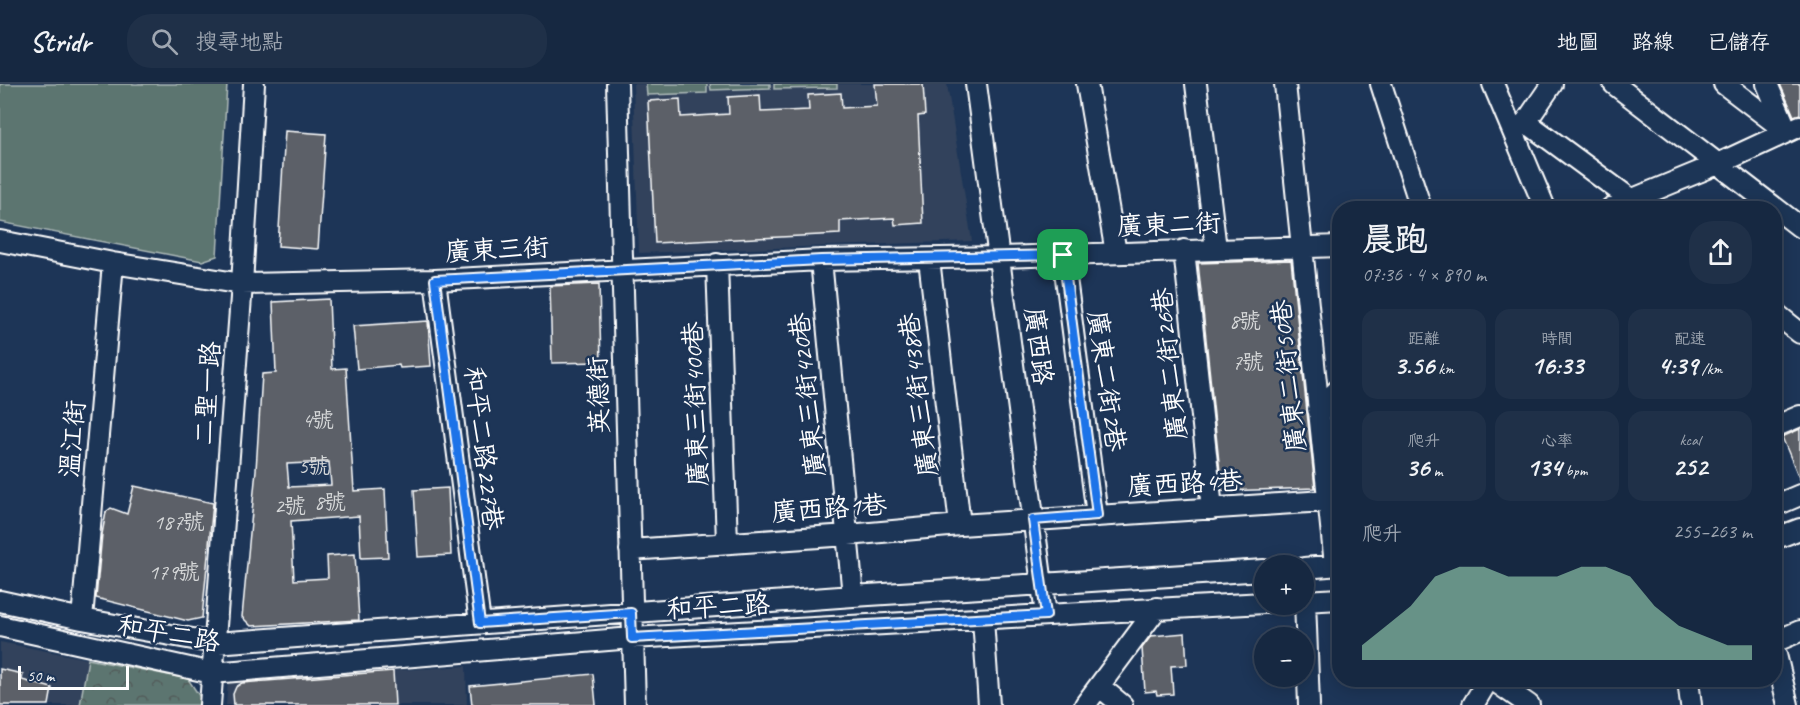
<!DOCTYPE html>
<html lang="zh-TW">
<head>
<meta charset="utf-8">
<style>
	:root { --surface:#162841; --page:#1f3048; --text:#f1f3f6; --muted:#9ea6b1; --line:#35445a; --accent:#8abfa5 }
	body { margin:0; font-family:Caveat,"LXGW WenKai TC",sans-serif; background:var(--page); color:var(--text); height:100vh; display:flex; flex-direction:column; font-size:22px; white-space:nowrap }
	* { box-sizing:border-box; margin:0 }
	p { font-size:20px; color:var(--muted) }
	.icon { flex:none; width:33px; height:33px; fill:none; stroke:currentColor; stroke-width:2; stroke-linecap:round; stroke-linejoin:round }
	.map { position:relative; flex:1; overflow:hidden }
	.sheet { position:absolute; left:1332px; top:117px; width:450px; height:486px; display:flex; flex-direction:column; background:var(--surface); border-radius:24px; box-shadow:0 3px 15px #0003,0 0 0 2px var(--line) }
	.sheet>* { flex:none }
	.tools { position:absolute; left:1254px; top:471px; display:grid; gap:12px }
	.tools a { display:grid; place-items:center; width:60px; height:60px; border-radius:50%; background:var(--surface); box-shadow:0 3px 15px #0003,0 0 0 2px var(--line); font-size:30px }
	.scale { position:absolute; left:18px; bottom:15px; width:111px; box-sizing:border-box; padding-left:6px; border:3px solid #fff; border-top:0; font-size:16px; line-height:21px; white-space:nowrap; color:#fff; -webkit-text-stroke:4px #1d3557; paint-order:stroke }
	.pin { position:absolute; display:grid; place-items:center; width:51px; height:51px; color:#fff; margin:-26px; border-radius:12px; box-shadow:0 3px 9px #0006 }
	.round { display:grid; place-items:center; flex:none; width:63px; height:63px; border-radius:24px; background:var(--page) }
	.overview { display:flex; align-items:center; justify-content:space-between; height:102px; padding:0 30px }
	h1 { font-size:33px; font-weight:700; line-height:45px }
	.stats { display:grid; grid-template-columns:repeat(3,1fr); gap:9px; height:102px; padding:6px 30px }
	.stats div { display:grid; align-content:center; border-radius:15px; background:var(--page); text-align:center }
	.stats b { font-size:26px; font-weight:700 }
	.stats small { font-size:16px; font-weight:400 }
	.stats p { font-size:16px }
	.chart { height:168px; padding:12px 30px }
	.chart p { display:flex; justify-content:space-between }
	.chart svg { width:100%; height:108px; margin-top:6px; fill:var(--accent); opacity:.7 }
	header { display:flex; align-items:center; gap:36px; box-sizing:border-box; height:84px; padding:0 30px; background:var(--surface); border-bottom:2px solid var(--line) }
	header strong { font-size:28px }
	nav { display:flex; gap:33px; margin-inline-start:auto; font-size:21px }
	.search { width:420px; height:54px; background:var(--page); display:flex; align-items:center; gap:15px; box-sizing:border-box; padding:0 21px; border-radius:24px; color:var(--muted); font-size:22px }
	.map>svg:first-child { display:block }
</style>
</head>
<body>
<header>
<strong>Stridr</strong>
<div class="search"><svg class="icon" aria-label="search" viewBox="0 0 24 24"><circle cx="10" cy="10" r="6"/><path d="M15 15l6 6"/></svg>搜尋地點</div>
<nav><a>地圖</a><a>路線</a><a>已儲存</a></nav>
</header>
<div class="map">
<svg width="1800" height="621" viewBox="0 0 1800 621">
	<defs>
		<pattern id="forest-crowns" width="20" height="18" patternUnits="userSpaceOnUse" patternTransform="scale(1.5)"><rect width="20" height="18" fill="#5c7470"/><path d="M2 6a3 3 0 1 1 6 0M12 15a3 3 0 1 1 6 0" fill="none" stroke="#525c5a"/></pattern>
	</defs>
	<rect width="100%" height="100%" fill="#1d3557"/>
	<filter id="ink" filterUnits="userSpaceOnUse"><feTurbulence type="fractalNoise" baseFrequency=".0167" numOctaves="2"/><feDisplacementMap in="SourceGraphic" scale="12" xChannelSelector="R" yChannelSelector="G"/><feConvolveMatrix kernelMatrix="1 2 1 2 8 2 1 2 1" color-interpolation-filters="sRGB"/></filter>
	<g filter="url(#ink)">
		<path fill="#30425c" d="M633,0H947L972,157L639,169Z
			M0,558L88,575L80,621H0Z
			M466,582L467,621H226L228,596Z"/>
		<path fill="url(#forest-crowns)" stroke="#aebab8" stroke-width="1.5" d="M88,575L188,595L200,613L199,621H80Z"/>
		<path fill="#5c7470" stroke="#aebab8" stroke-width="1.5" d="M0,0H227L217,172L202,177L0,138Z
			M646,0H707V9L647,11Z
			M710,0H770V4L711,6Z
			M774,0H837V4L774,5Z"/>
		<path fill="#5c6167" stroke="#fff" stroke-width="1.5" fill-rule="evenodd" d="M875,0H923L925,31L918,32L923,139L895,141L894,134L840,137V150L655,159L648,17L680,15L681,33L729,30L728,13L760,11L761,28L809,26L808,11L841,9L842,24L877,22Z
			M1780,0H1800V30L1794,32Z
			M285,47L326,50L318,165L278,162Z
			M1291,176L1315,404L1222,407L1198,179Z
			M599,200L601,278L552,279L550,202Z
			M329,215L332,285L346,284L354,407L385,405L388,473L361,474L359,432L291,437L294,496L328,494L327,472L355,470L359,536L251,542L242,533L256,386L262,290L276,289L273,218ZM329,378L331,401L289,403L287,380Z
			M428,237L431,282L400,284L399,281L357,285L353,242Z
			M1335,325L1340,329L1339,403L1331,329Z
			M1800,345V396L1782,353Z
			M134,402L213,419L202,534L188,537L96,514L102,450L106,428L111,424L127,430Z
			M448,404L451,471L418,473L414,406Z
			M1185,549L1187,581L1171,582L1173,610L1157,611L1156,607L1145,608L1142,564L1151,552Z
			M0,585L23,590L22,596L52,604L49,621H0Z
			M393,587L395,621H234L233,610L236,603L242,599Z
			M593,590L596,621H472L470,602Z"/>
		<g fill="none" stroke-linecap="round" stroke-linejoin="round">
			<defs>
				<path id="minor" d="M617,0L635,621
					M976,0L1046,531
					M1087,0L1116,169
					M1196,0L1216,165
					M1285,0L1335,481
					M1381,0L1421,124
					M1493,0L1545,124
					M1614,0L1800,143
					M1724,0L1787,48
					M1767,0L1787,47
					M1526,38L1640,122
					M1517,45L1526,38L1552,0
					M1611,124L1718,80L1800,42
					M0,157L113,179L242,200L435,196L821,176L1000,173L1340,162
					M1184,166L1212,425
					M1063,171L1097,431
					M929,175L960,441
					M821,176L853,512
					M717,180L727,458
					M435,196L480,539
					M1774,228L1800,249
					M1318,325L1340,304
					M1774,343L1800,332
					M1774,422L1800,411
					M1774,455L1800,445
					M630,466L848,451L960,441L1340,416
					M1304,484L1340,481
					M0,517L82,535L215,559L853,512L1264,486
					M1304,517L1340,515
					M1305,517L1309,621
					M82,535L113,179
					M983,535L989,621
					M0,542L212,589L632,554L1264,519
					M1774,558L1800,547
					M1774,562L1788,621
					M1493,596L1529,621
					M1688,596L1691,621
					M1099,602L1122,621
					M210,621L242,200L254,0
					M1085,621L1157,524
					M1473,621L1488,596"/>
			</defs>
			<use href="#minor" stroke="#fff" stroke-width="24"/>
			<use href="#minor" stroke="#1d3557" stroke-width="20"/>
		</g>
	</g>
	<g fill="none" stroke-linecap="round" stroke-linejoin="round" filter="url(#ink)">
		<defs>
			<path id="route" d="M1063,171L1097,431L1033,436L1046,531L632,554L631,529L480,539L435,196L821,176Z"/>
		</defs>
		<use href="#route" stroke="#fff" stroke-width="12"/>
		<use href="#route" stroke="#1a73e8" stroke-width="8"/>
	</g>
	<g text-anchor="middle" stroke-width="5" stroke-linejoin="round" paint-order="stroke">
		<g font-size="22" fill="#d6d8d9">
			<text x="1245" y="244">8號</text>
			<text x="1248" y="285">7號</text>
			<text x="318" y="343">4號</text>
			<text x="314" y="389">5號</text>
			<text x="330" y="425">8號</text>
			<text x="290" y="429">2號</text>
			<text x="179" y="445">187號</text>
			<text x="174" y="495">179號</text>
		</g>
		<g font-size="26" fill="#fff" stroke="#1d3557">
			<text transform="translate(1169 140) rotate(-2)" y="9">廣東二街</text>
			<text transform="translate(497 165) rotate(-3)" y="9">廣東三街</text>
			<text transform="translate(1039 262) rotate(83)" y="9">廣西路</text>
			<text transform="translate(1169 280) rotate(-96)" y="9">廣東二街26巷</text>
			<text transform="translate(1288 292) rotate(-96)" y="9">廣東二街50巷</text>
			<text transform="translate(1107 297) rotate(82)" y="9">廣東二街2巷</text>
			<text transform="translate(207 309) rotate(-86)" y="9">二聖一路</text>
			<text transform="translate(598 311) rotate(-92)" y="9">英德街</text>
			<text transform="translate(807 311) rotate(-96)" y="9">廣東三街420巷</text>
			<text transform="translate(918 311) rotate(-97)" y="9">廣東三街438巷</text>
			<text transform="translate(695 320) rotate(-92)" y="9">廣東三街400巷</text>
			<text transform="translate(72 355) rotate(-85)" y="9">溫江街</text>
			<text transform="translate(484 364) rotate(83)" y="9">和平二路227巷</text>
			<text transform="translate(1185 399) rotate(-3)" y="9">廣西路4巷</text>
			<text transform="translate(829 424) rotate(-4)" y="9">廣西路1巷</text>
			<text transform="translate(718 522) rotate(-3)" y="9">和平二路</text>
			<text transform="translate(169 549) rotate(10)" y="9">和平二路</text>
		</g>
	</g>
</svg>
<div class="tools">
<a>+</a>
<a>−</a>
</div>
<div class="scale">50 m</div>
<div class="pin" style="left:1063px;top:171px;background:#1e9e55"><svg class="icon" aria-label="arrive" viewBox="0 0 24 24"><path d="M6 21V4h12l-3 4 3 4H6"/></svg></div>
<section class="sheet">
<div class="overview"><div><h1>晨跑</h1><p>07:36 · 4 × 890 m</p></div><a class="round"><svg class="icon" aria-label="share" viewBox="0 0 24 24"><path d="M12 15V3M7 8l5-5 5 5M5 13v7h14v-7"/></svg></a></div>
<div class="stats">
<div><p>距離</p><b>3.56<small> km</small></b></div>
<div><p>時間</p><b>16:33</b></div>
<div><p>配速</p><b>4:39<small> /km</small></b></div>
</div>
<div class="stats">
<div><p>爬升</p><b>36<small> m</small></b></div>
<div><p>心率</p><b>134<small> bpm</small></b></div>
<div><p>kcal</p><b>252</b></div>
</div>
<div class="chart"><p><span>爬升</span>255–263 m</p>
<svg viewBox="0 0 160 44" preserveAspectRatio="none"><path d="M0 44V38L10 30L20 22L30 10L40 6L50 6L60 10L70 10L80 10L90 6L100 6L110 10L120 22L130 30L140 34L150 38L160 38V44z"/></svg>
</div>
</section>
</div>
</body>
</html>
